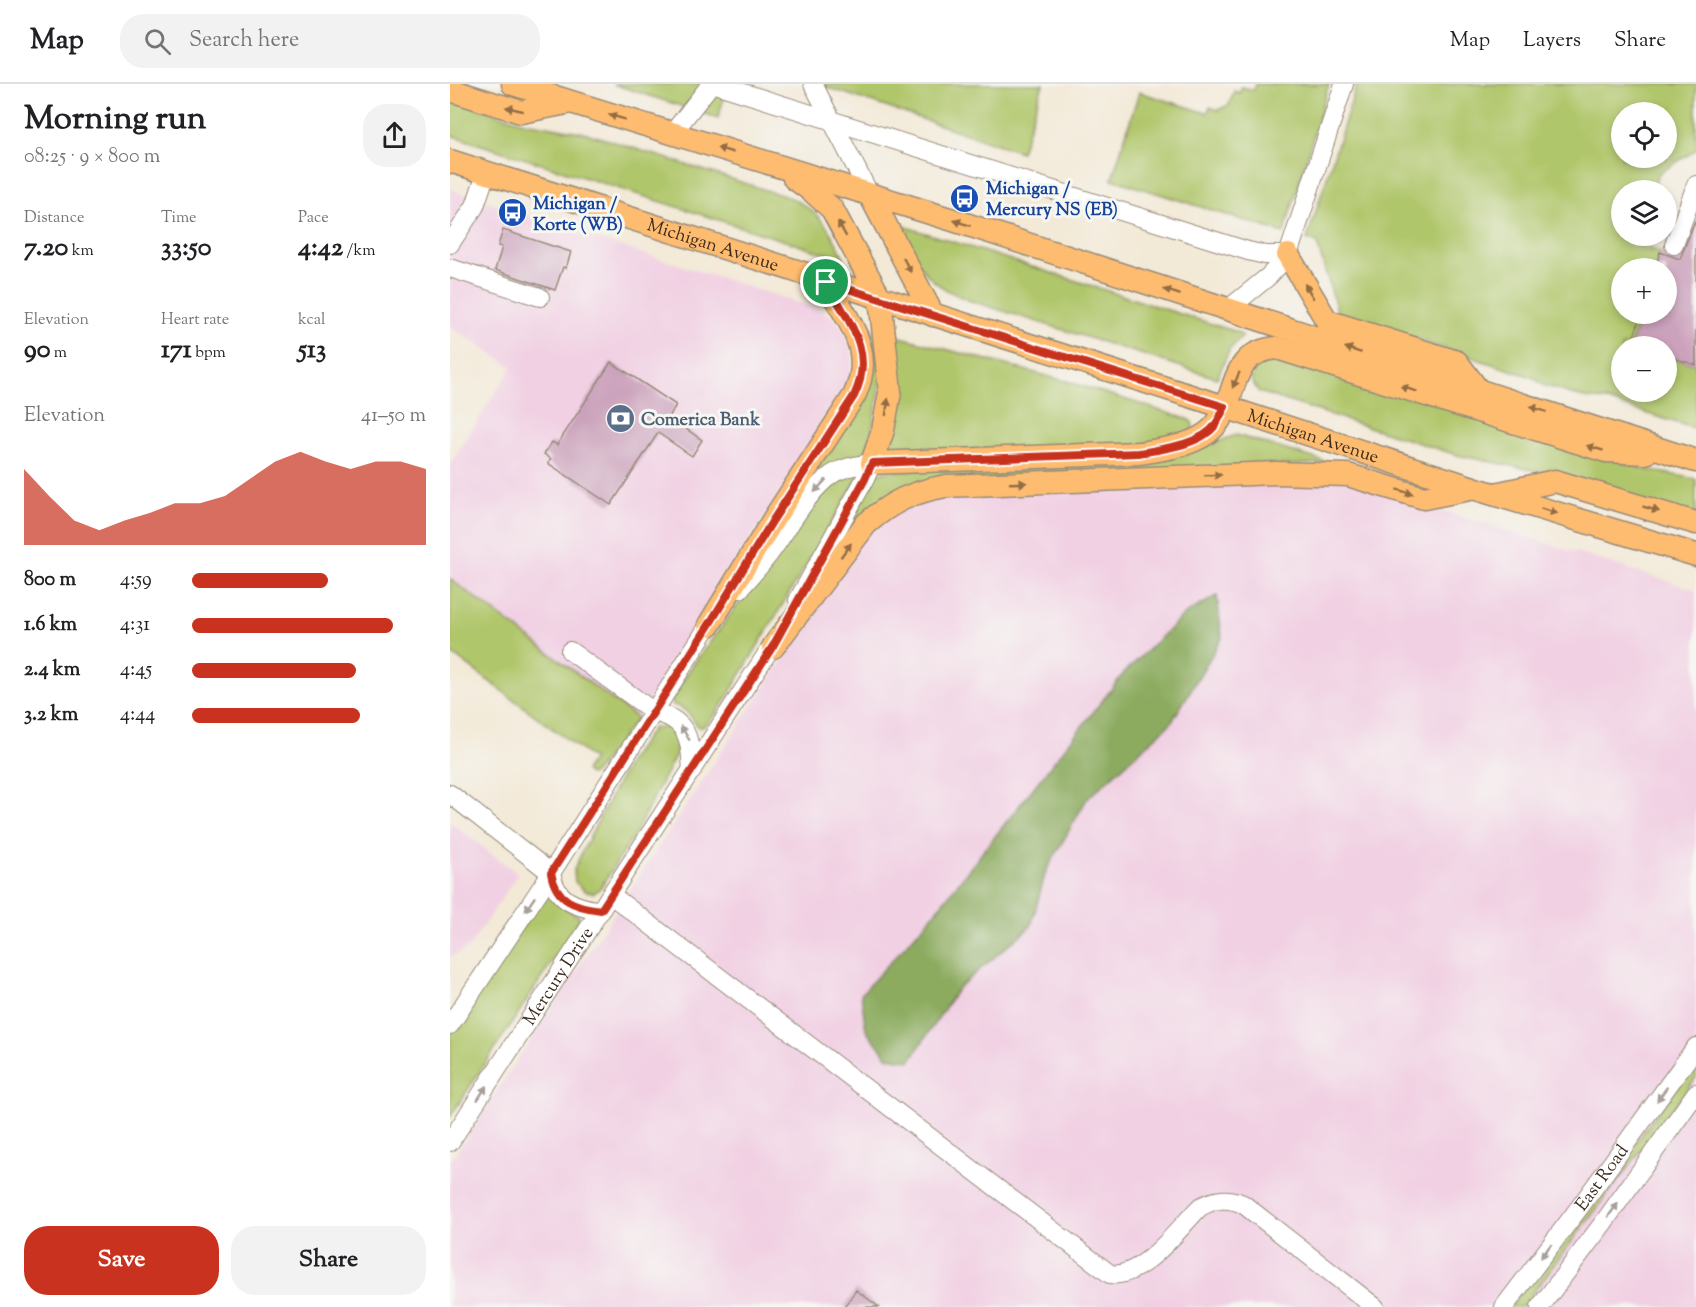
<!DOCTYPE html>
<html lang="en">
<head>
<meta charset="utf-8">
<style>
	:root { --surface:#fff; --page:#f2f2f2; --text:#202124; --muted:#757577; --line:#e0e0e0; --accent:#c8321e }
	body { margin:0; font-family:"Sorts Mill Goudy",serif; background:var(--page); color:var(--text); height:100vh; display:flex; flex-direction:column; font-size:22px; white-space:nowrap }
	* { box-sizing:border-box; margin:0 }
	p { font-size:20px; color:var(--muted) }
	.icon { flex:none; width:33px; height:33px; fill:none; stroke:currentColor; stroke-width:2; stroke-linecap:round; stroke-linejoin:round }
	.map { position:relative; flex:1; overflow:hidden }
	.side { display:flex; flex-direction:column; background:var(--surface); width:450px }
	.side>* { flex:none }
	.tools { position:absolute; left:1161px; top:18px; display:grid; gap:12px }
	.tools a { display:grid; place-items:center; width:66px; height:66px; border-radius:50%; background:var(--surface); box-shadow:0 3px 9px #0003; font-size:30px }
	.pin { position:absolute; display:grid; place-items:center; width:51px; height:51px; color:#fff; margin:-26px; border:3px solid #fff; border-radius:50%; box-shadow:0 2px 6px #0007 }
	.round { display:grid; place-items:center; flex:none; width:63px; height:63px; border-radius:24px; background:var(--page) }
	.overview { display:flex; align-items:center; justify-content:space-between; height:102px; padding:0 24px }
	h1 { font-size:33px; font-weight:700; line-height:45px }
	.stats { display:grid; grid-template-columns:repeat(3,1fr); gap:9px; height:102px; padding:6px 24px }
	.stats div { display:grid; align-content:center }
	.stats b { font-size:26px; font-weight:700 }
	.stats small { font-size:16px; font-weight:400 }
	.stats p { font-size:16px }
	.chart { height:168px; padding:12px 24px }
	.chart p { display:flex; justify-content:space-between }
	.chart svg { width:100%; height:108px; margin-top:6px; fill:var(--accent); opacity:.7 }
	.cta { display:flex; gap:12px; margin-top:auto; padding:12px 24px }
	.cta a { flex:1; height:69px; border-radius:24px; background:var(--accent); color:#fff; font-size:24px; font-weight:700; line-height:69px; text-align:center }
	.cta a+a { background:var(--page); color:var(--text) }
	ul { padding:0 24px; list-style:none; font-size:20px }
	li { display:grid; grid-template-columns:96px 72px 1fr; align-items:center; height:45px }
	li i { height:15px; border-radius:8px; background:var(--accent) }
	header { display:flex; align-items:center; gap:36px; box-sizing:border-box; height:84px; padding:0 30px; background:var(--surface); border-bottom:2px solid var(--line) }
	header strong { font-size:28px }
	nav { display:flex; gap:33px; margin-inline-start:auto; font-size:21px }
	.search { width:420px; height:54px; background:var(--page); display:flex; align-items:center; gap:15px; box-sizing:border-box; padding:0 21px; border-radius:24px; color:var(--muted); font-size:22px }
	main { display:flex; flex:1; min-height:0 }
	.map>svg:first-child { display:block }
</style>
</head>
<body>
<header>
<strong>Map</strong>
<div class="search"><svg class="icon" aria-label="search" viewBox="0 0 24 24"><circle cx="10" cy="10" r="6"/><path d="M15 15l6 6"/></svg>Search here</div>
<nav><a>Map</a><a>Layers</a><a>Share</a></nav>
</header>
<main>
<section class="side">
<div class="overview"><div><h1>Morning run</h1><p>08:25 · 9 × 800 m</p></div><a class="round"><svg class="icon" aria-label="share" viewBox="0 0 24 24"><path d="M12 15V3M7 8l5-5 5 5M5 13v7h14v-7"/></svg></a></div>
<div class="stats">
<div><p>Distance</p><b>7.20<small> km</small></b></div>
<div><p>Time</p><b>33:50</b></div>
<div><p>Pace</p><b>4:42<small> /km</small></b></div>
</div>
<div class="stats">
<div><p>Elevation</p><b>90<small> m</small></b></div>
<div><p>Heart rate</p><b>171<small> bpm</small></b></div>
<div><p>kcal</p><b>513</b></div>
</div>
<div class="chart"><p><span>Elevation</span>41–50 m</p>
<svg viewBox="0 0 160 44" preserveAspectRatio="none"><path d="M0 44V13L10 24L20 34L30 38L40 34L50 31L60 27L70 27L80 24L90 17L100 10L110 6L120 10L130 13L140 10L150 10L160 13V44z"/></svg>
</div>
<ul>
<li><b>800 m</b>4:59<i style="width:58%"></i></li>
<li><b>1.6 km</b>4:31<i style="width:86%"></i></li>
<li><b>2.4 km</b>4:45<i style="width:70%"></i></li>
<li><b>3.2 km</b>4:44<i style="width:72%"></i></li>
</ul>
<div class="cta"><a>Save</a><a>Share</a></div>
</section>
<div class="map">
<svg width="1246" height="1223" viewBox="0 0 1246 1223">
	<rect width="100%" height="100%" fill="#f6f6f2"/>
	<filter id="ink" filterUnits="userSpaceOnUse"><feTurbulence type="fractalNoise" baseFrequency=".0167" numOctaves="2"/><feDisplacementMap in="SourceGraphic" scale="12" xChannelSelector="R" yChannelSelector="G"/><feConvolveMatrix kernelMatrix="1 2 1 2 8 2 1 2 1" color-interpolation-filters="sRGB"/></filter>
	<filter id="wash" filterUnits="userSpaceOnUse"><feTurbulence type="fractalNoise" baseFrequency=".008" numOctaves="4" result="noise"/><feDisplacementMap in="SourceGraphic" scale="24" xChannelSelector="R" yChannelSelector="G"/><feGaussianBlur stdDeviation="1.35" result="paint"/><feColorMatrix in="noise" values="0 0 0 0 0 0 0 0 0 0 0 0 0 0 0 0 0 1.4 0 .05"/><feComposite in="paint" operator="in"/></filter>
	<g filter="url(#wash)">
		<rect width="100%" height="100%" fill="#f3e9d7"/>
		<path fill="#f1d0e3" d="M0,105L144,154L369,225L383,234L394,246L403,274L398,301L187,634L0,495V380L62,283L0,242Z
			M895,396L1246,506V1223H0V1078L413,454L458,419L490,414Z
			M0,738L68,790L19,863L0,874Z"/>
		<path fill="#b0c66a" stroke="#767844" stroke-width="1.5" fill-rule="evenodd" d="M163,0H278L268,34Z
			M367,0H593L571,68Z
			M806,0H879L834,149L662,95L689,8L757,29L760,23L768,26L779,21L784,7L790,9L791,3L804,6Z
			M907,0H1246V66L1209,89L1202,106H1172V152H1189L1187,161L1210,168L1205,184H1172V230H1191L1181,260L1188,262H1172V308H1216L1217,272L1246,281V345L1155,316L1134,314L1093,301L1082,293L888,230L867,159L857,155ZM1172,28H1216V74H1172Z
			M0,15L74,38L136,49L341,114C371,128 380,145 394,174L392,175L0,51Z
			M447,140L787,248L793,252L780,265L767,294L521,217C474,200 469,182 447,140Z
			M410,240L422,244L432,295L416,373L318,455L405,324Z
			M443,251L623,299L737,335L742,338L743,343L741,347L700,361L437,374Z
			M824,273L848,275L1193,385L1246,395V435L1103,390L1007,371L809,308L802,298C801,282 811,279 824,273Z
			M786,351L880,379L487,398L388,465L424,389L745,366Z
			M404,389L407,391V396L276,615L265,631L253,643H248C241,632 236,624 223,621L221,616L242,582L377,401Z
			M0,495L187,634L146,688L140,691L135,687L143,675L0,568Z
			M216,643C226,650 228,657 226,670L185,750L151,803L144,809L135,807L125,798L124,786L132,768L178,679L203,644Z
			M103,807L109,820L129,832V837L0,1033V950L95,809Z
			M1246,978V994L1072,1223H1060Z"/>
		<path fill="#8cab5e" stroke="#646a3e" stroke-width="1.5" d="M767,512L772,554L721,639L637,715L596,787L581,842L508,904L460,977L438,973L416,946L411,910L479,836L674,589L735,530Z"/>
		<g id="blocks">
			<path fill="#cba1bb" d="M1245,137H1246V281L1216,272V262H1181L1191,230H1216V184H1205L1210,168L1230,175Z
				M53,146L121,168L116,184L113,183L105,206L45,186L52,163L48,162Z
				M161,278L226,321L219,333L252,356L242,372L208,349L161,421L98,379L101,375L94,370L102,358L107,361Z
				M406,1206L429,1223H394Z"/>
		</g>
	</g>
	<g filter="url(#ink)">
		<use href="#blocks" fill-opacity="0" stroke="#978a7a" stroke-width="1.5"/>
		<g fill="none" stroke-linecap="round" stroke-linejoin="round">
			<defs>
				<g id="minor">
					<path d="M265,0L798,167L815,171H838"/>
					<path d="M363,0L420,111"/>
					<path d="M222,50L261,0"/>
					<path d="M0,160L25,122L36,89"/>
					<path d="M1224,161L1246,101"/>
					<path d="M0,184L90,213"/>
					<path d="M777,226L819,192L838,171L894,0"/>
					<path d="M290,505C300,493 311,481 320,469C338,445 357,408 381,391C393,383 408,381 422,379L415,395L348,516"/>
					<path d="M120,567L204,628C239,636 240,656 242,687"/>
					<path d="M0,710L101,789C106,817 125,823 151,827"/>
					<path d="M161,811L660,1190C691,1196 729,1144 750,1123C765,1115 777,1113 793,1120L925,1223"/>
					<path d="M0,941L101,789L259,541L268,531"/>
					<path id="s1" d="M0,1058L329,551"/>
					<path id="s2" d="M1054,1223L1132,1120L1246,963"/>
					<path d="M1090,1223L1154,1138L1246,1009"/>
				</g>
				<g id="major">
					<path d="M63,0L503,136L1246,377"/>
					<path d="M0,6L71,28L117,19"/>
					<path id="s3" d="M0,77L775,323L1023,404L1246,471"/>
					<path d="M344,94L362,107L382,125L430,214L440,308L433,346L422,379L689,369C714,365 746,362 764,343C789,316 776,268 827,264L1156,367L1196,369"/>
					<path d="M420,111L483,231"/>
					<path d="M838,171L877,237L1007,278L1028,306"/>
					<path d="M1045,410L1105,397L1246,439"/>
					<path d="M259,541L323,436L404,312C426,267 398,237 376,198"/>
					<path d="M323,563L416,440C441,418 462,408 496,402L826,389L898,391L974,414L1020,405"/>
				</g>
			</defs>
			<use href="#minor" stroke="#978a7a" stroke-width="20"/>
			<use href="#major" stroke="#978a7a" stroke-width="25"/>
			<use href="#minor" stroke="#fff" stroke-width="18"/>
			<use href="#major" stroke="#febc70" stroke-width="22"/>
		</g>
		<defs><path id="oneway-solid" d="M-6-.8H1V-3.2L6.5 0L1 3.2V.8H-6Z" transform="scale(1.5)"/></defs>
		<g fill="#936c43">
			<use href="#oneway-solid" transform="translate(64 25) rotate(-167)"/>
			<use href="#oneway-solid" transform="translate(167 33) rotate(-163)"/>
			<use href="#oneway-solid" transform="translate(275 66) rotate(-163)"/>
			<use href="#oneway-solid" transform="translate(512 139) rotate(-162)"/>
			<use href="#oneway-solid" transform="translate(392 145) rotate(-119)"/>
			<use href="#oneway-solid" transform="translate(457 181) rotate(62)"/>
			<use href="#oneway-solid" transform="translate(859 207) rotate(-121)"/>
			<use href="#oneway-solid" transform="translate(722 208) rotate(-162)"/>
			<use href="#oneway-solid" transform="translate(903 266) rotate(-162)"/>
			<use href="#oneway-solid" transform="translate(786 296) rotate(114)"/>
			<use href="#oneway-solid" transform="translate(959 305) rotate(-163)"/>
			<use href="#oneway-solid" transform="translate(437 323) rotate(-82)"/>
			<use href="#oneway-solid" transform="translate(1088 325) rotate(-162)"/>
			<use href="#oneway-solid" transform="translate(1145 364) rotate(-163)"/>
			<use href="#oneway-solid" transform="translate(763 391) rotate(-2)"/>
			<use href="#oneway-solid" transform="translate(568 399) rotate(-2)"/>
			<use href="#oneway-solid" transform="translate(955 408) rotate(17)"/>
			<use href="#oneway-solid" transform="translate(1201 425) rotate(17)"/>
			<use href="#oneway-solid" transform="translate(1099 427) rotate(17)"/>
			<use href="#oneway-solid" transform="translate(396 466) rotate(-53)"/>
		</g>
		<g fill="#a79f9a">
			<use href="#oneway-solid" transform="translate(370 402) rotate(133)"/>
			<use href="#oneway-solid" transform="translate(235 649) rotate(-122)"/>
			<use href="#oneway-solid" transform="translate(80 820) rotate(124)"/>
			<use href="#oneway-solid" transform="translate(32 1009) rotate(-57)"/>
			<use href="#oneway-solid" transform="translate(1212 1010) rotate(126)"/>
			<use href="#oneway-solid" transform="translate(1163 1126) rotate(-54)"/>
			<use href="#oneway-solid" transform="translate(1096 1167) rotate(127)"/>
		</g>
	</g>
	<g fill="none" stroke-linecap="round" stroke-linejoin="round" filter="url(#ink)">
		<defs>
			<path id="route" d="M376,198L775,323C772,328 769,335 766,340C752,361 712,365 689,369L422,379L415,395L323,562L151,826C125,823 106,817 101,789L259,541L323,436L404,312C426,267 398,237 376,198Z"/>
		</defs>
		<use href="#route" stroke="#fff" stroke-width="12"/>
		<use href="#route" stroke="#c8321e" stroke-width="8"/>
	</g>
	<defs>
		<symbol id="bus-disc" viewBox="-11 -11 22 22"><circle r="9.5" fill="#1a4fb4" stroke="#f6f6f2"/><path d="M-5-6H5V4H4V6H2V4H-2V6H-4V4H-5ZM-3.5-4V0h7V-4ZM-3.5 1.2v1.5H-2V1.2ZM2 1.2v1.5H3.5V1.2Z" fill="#fff"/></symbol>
		<symbol id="bank-disc" viewBox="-11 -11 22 22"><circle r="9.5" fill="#5c6f8a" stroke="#f6f6f2"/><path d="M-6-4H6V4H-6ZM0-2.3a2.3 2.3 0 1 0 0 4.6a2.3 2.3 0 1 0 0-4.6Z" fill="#fff"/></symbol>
	</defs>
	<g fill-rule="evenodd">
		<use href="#bus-disc" x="498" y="98" width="33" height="33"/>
		<use href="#bus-disc" x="46" y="112" width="33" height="33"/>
		<use href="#bank-disc" x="154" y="318" width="33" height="33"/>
	</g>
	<g text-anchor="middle" stroke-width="6" stroke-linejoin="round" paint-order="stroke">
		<g font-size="18" font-weight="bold" fill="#164399" stroke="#f6f6f2" text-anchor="start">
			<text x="536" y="110">Michigan /<tspan x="536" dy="21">Mercury NS (EB)</tspan></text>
			<text x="83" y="125">Michigan /<tspan x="83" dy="21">Korte (WB)</tspan></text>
		</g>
		<g font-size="18" fill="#3b2a1e" stroke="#f6f6f2">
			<text dy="6" stroke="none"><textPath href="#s3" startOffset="276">Michigan Avenue</textPath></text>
			<text dy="6" stroke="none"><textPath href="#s3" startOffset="906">Michigan Avenue</textPath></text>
			<text dy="6" stroke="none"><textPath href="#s1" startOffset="198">Mercury Drive</textPath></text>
			<text dy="6" stroke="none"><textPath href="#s2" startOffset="162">East Road</textPath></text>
		</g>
		<g font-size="18" font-weight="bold" fill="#4e5e75" stroke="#f6f6f2" text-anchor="start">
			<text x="191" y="341">Comerica Bank</text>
		</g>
	</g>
</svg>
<div class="tools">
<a><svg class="icon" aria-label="locate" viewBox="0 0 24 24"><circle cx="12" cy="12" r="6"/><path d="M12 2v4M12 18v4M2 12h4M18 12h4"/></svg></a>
<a><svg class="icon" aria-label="layers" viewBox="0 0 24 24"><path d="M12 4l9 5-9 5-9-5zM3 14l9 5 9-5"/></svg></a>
<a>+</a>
<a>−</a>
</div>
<div class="pin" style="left:376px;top:198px;background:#1e9e55"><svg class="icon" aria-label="arrive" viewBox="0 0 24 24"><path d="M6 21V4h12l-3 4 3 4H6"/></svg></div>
</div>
</main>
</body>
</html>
